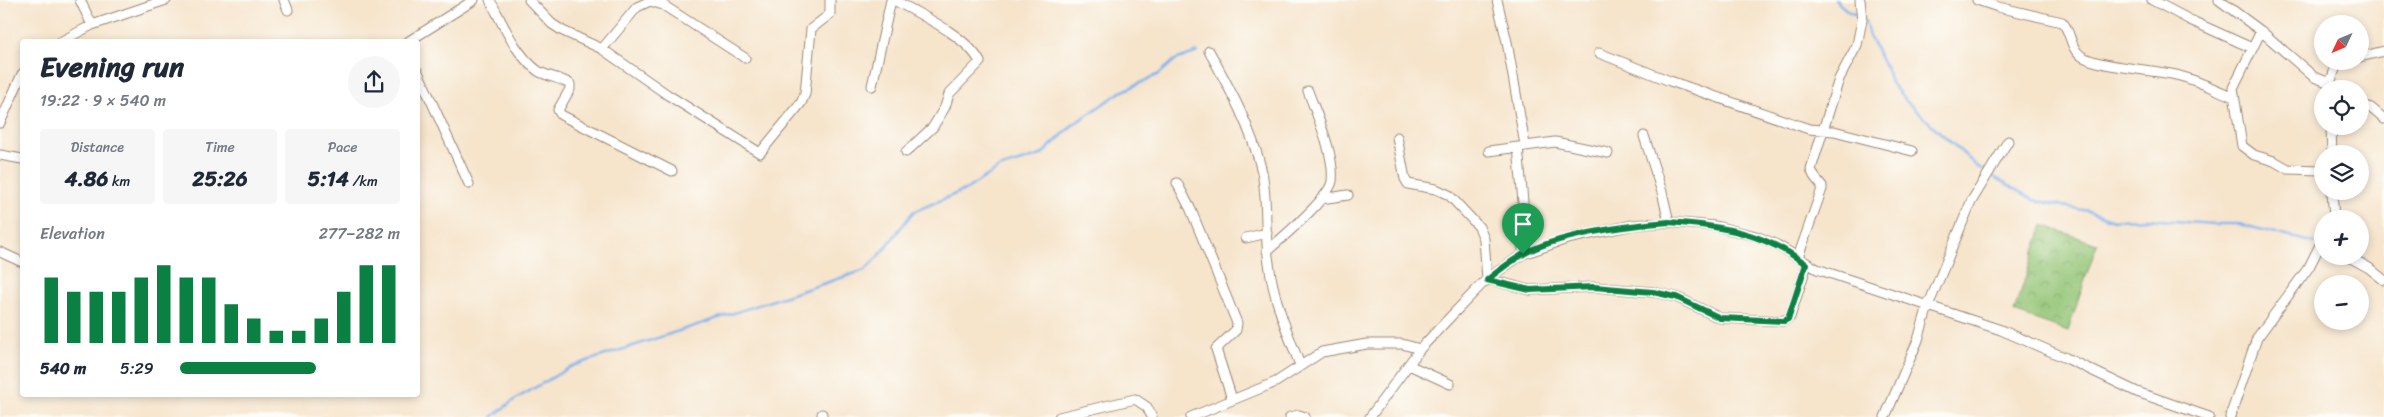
<!DOCTYPE html>
<html lang="en">
<head>
<meta charset="utf-8">
<style>
	:root { --surface:#fff; --page:#f6f6f7; --text:#1f2937; --muted:#747a83; --accent:#0b8043 }
	body { margin:0; font-family:Sriracha,sans-serif; background:var(--page); color:var(--text); height:100vh; display:flex; flex-direction:column; font-size:19px; white-space:nowrap }
	* { box-sizing:border-box; margin:0 }
	p { font-size:16px; color:var(--muted) }
	.icon { flex:none; width:28px; height:28px; fill:none; stroke:currentColor; stroke-width:2; stroke-linecap:round; stroke-linejoin:round }
	.map { position:relative; flex:1; overflow:hidden }
	.side { position:absolute; left:20px; top:39px; width:400px; height:358px; display:flex; flex-direction:column; background:var(--surface); border-radius:5px; box-shadow:0 2px 8px #0003 }
	.side>* { flex:none }
	.needle { width:32px; rotate:226deg }
	.tools { position:absolute; left:2314px; top:15px; display:grid; gap:10px }
	.tools a { display:grid; place-items:center; width:55px; height:55px; border-radius:50%; background:var(--surface); box-shadow:0 2px 8px #0003; font-size:25px }
	.pin { position:absolute; display:grid; place-items:center; width:42px; height:42px; color:#fff; margin:-51px -21px; border-radius:50% 50% 50% 0; rotate:-45deg; box-shadow:0 0 5px #0007 }
	.pin .icon { rotate:45deg }
	.round { display:grid; place-items:center; flex:none; width:52px; height:52px; border-radius:26px; background:var(--page) }
	.overview { display:flex; align-items:center; justify-content:space-between; height:85px; padding:0 20px }
	h1 { font-size:28px; font-weight:700; line-height:38px }
	.stats { display:grid; grid-template-columns:repeat(3,1fr); gap:8px; height:85px; padding:5px 20px }
	.stats div { display:grid; align-content:center; border-radius:5px; background:var(--page); text-align:center }
	.stats b { font-size:21px; font-weight:700 }
	.stats small { font-size:14px; font-weight:400 }
	.stats p { font-size:14px }
	.chart { height:140px; padding:10px 20px }
	.chart p { display:flex; justify-content:space-between }
	.chart svg { width:100%; height:90px; margin-top:5px; stroke:var(--accent); stroke-width:6 }
	ul { padding:0 20px; list-style:none; font-size:16px }
	li { display:grid; grid-template-columns:80px 60px 1fr; align-items:center; height:38px }
	li i { height:12px; border-radius:6px; background:var(--accent) }
	.map>svg:first-child { display:block }
</style>
</head>
<body>
<div class="map">
<svg width="2384" height="417" viewBox="0 0 2384 417">
	<defs>
		<pattern id="park-crowns" width="20" height="18" patternUnits="userSpaceOnUse" patternTransform="scale(1.25)"><rect width="20" height="18" fill="#93c475"/><path d="M2 6a3 3 0 1 1 6 0M12 15a3 3 0 1 1 6 0" fill="none" stroke="#799f5f"/></pattern>
	</defs>
	<rect width="100%" height="100%" fill="#fdfcf7"/>
	<filter id="ink" filterUnits="userSpaceOnUse"><feTurbulence type="fractalNoise" baseFrequency=".02" numOctaves="2"/><feDisplacementMap in="SourceGraphic" scale="10" xChannelSelector="R" yChannelSelector="G"/><feConvolveMatrix kernelMatrix="1 2 1 2 8 2 1 2 1" color-interpolation-filters="sRGB"/></filter>
	<filter id="wash" filterUnits="userSpaceOnUse"><feTurbulence type="fractalNoise" baseFrequency=".0096" numOctaves="4" result="noise"/><feDisplacementMap in="SourceGraphic" scale="20" xChannelSelector="R" yChannelSelector="G"/><feGaussianBlur stdDeviation="1.12" result="paint"/><feColorMatrix in="noise" values="0 0 0 0 0 0 0 0 0 0 0 0 0 0 0 0 0 1.4 0 .05"/><feComposite in="paint" operator="in"/></filter>
	<g filter="url(#wash)">
		<rect width="100%" height="100%" fill="#f6e4cb"/>
		<path fill="url(#park-crowns)" stroke="#67774a" d="M2043,225L2097,244L2068,331L2014,312Z"/>
		<g fill="none" stroke-linecap="round" stroke-linejoin="round">
			<path stroke="#82b3ee" stroke-width="2.5" d="M1835,0L1849,12L1859,16
				M1865,21L1869,36L1888,72L1891,83L1908,103L1979,168L2034,200L2088,211L2114,220L2147,219L2213,224H2239L2319,244
				M2360,256L2369,263
				M492,417L514,400L572,366L865,270L883,251L913,212L967,189L999,168L1041,155L1074,124L1119,93L1159,74L1175,60L1198,52"/>
		</g>
	</g>
	<g filter="url(#ink)">
		<g fill="none" stroke-linecap="round" stroke-linejoin="round">
			<defs>
				<path id="street" d="M80,0L92,25
					M284,0L288,10
					M490,0C503,24 515,54 538,71C548,77 561,78 570,84V89L558,110L561,115L672,171
					M529,0L552,24L563,31L602,49L668,95L760,153L801,103L805,94L811,29L830,14V0
					M894,0C919,14 967,36 980,62L949,94L945,107L933,127L906,152
					M1497,0L1507,42L1525,145
					M1977,0L1998,7L2062,22C2071,31 2070,48 2080,55C2097,68 2156,69 2180,76C2199,81 2216,90 2234,97
					M2152,0L2190,20L2252,48
					M2219,0L2261,31L2233,88L2242,146L2254,155L2274,161L2288,169L2322,170
					M2261,31L2314,77L2330,83V89
					M62,41L92,25L166,0
					M409,41L474,0
					M602,49L637,7L650,1L663,5L745,58
					M1209,51C1230,89 1252,129 1262,172C1268,202 1264,234 1269,263C1273,298 1287,332 1300,365
					M1599,53L1670,81L1809,129L1834,131L1912,151
					M2360,57L2384,51
					M418,72L469,184
					M2330,83L2338,61
					M872,86L891,0
					M2360,104L2371,108L2384,119
					M0,123L22,74
					M2331,126L2332,154
					M1644,136L1662,192L1669,222
					M1397,137L1405,179L1408,184L1436,189L1449,195L1479,227L1484,239L1487,279L1530,290L1594,287L1653,292L1676,297L1720,318L1783,321L1790,317L1807,264
					M1518,147L1523,202V254
					M1489,151L1555,142L1608,153
					M0,155L22,159
					M1177,183L1191,210L1237,323L1236,330L1216,349L1232,399
					M2332,191L2334,219
					M1321,199L1348,195
					M1246,238L1267,233
					M1267,251C1281,239 1330,197 1332,181C1335,155 1317,116 1308,91
					M0,252L22,262
					M2347,256L2369,268L2384,280
					M1798,257L1822,189V186L1814,176L1811,169L1839,79L1857,45L1862,20L1860,0
					M1409,365L1450,384
					M822,414V417
					M1059,417L1135,399L1147,407L1152,417
					M1191,417L1276,382L1322,352L1367,344H1402L1420,349
					M1290,417L1299,415L1305,417
					M1370,417L1420,349L1453,314L1487,279L1523,254L1567,239L1633,225L1669,222L1715,226L1756,236L1777,245L1817,269L2001,330L2066,358L2137,392L2209,417
					M1885,417L1918,340L1928,306L1971,202L2008,141
					M2230,417L2257,338L2309,267L2322,241"/>
			</defs>
			<use href="#street" stroke="#988774" stroke-width="11"/>
			<use href="#street" stroke="#fff" stroke-width="9"/>
		</g>
	</g>
	<g fill="none" stroke-linecap="round" stroke-linejoin="round" filter="url(#ink)">
		<defs>
			<path id="route" d="M1669,222C1722,226 1762,232 1806,264L1788,319L1784,321L1720,318L1676,297L1653,292L1594,287L1530,290L1487,280C1498,271 1510,262 1522,255C1554,235 1631,225 1669,222Z"/>
		</defs>
		<use href="#route" stroke="#fff" stroke-width="10"/>
		<use href="#route" stroke="#0b8043" stroke-width="6"/>
	</g>
</svg>
<div class="tools">
<a><svg class="needle" viewBox="-14 -14 28 28"><path d="M0-13l5 13h-10z" fill="#e53935"/><path d="M0 13l5-13h-10z" fill="#747a83"/></svg></a>
<a><svg class="icon" aria-label="locate" viewBox="0 0 24 24"><circle cx="12" cy="12" r="6"/><path d="M12 2v4M12 18v4M2 12h4M18 12h4"/></svg></a>
<a><svg class="icon" aria-label="layers" viewBox="0 0 24 24"><path d="M12 4l9 5-9 5-9-5zM3 14l9 5 9-5"/></svg></a>
<a>+</a>
<a>−</a>
</div>
<div class="pin" style="left:1523px;top:254px;background:#1e9e55"><svg class="icon" aria-label="arrive" viewBox="0 0 24 24"><path d="M6 21V4h12l-3 4 3 4H6"/></svg></div>
<section class="side">
<div class="overview"><div><h1>Evening run</h1><p>19:22 · 9 × 540 m</p></div><a class="round"><svg class="icon" aria-label="share" viewBox="0 0 24 24"><path d="M12 15V3M7 8l5-5 5 5M5 13v7h14v-7"/></svg></a></div>
<div class="stats">
<div><p>Distance</p><b>4.86<small> km</small></b></div>
<div><p>Time</p><b>25:26</b></div>
<div><p>Pace</p><b>5:14<small> /km</small></b></div>
</div>
<div class="chart"><p><span>Elevation</span>277–282 m</p>
<svg viewBox="0 0 160 44" preserveAspectRatio="none"><path d="M5 44V12M15 44V19M25 44V19M35 44V19M45 44V12M55 44V6M65 44V12M75 44V12M85 44V25M95 44V32M105 44V38M115 44V38M125 44V32M135 44V19M145 44V6M155 44V6"/></svg>
</div>
<ul>
<li><b>540 m</b>5:29<i style="width:62%"></i></li>
</ul>
</section>
</div>
</body>
</html>
